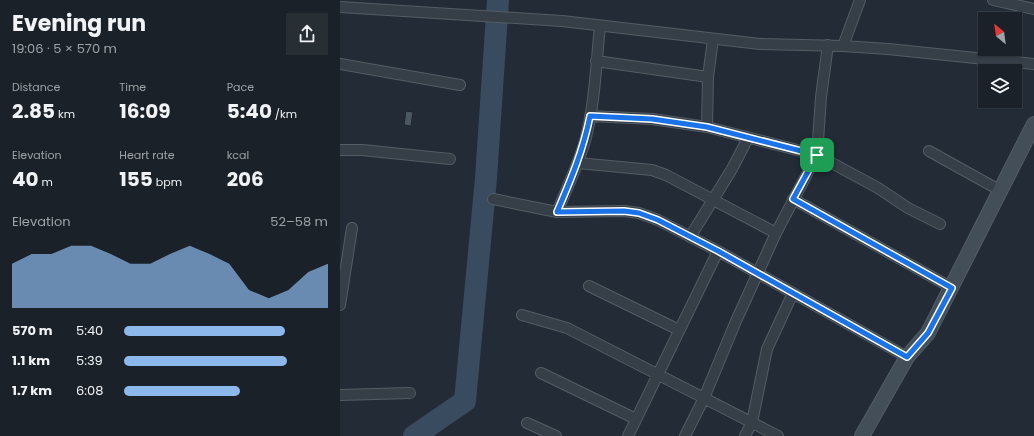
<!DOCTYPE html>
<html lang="en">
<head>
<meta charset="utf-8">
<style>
	:root { --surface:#1a2128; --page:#272e34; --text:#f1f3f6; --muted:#9fa3a8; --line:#383e45; --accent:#8cb8ec }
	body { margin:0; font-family:Poppins,sans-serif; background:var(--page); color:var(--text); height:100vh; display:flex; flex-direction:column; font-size:15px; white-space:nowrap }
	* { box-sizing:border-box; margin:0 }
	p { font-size:13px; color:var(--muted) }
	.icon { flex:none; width:22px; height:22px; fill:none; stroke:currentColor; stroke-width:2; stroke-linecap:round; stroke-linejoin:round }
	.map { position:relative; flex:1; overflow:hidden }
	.side { display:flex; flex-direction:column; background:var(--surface); width:340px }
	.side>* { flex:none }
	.needle { width:26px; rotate:331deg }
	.tools { position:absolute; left:638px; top:12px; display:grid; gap:8px }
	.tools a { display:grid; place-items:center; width:44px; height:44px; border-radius:0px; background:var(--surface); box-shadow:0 1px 3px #0004,0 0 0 1px var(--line); font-size:20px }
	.pin { position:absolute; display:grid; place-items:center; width:34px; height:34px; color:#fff; margin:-17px; border-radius:8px; box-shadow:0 2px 6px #0006 }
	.round { display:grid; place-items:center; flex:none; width:42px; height:42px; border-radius:0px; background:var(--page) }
	.headline { display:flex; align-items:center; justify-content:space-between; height:68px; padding:0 12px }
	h1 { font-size:22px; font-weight:700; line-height:30px }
	.figures { display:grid; grid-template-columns:repeat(3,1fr); gap:6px; height:68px; padding:4px 12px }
	.figures div { display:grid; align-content:center }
	.figures b { font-size:20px; font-weight:700 }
	.figures small { font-size:11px; font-weight:400 }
	.figures p { font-size:11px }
	.chart { height:112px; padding:8px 12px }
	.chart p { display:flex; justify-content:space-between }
	.chart svg { width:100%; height:72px; margin-top:4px; fill:var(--accent); opacity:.7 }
	ul { padding:0 12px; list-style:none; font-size:13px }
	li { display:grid; grid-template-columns:64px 48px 1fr; align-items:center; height:30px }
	li i { height:10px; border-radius:5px; background:var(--accent) }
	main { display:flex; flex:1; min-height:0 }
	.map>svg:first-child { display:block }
</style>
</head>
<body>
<main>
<section class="side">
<div class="headline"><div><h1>Evening run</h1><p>19:06 · 5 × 570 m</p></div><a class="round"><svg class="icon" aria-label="share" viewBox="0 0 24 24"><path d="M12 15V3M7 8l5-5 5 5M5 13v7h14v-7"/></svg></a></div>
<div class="figures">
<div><p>Distance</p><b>2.85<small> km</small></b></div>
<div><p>Time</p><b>16:09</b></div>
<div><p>Pace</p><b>5:40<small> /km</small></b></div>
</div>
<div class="figures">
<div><p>Elevation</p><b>40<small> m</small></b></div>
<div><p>Heart rate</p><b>155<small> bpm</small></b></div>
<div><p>kcal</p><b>206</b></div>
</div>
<div class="chart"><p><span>Elevation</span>52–58 m</p>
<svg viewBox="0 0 160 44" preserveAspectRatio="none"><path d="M0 44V17L10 11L20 11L30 6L40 6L50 11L60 17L70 17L80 11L90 6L100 11L110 17L120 33L130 38L140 33L150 22L160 17V44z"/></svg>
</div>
<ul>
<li><b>570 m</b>5:40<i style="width:79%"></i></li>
<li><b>1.1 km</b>5:39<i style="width:80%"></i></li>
<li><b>1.7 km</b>6:08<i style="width:57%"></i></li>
</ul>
</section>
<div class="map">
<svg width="694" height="436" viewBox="0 0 694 436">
	<rect width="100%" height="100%" fill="#232c36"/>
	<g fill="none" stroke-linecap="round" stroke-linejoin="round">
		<path stroke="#394b5e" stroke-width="22" d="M74,436L125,401L146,178L158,0"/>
	</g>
	<path fill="#4b5761" stroke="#1d252d" d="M66,111L73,112L71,126L64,125Z"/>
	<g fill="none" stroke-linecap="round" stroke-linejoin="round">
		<defs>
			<path id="street" d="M653,0L694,9
				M0,7L222,21L420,44L503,46L548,49L694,64
				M503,46L520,0
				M256,61L368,77
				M0,64L120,85
				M250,116L312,119L367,127L477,155L538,188L568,208L600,224
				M367,127L368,77L373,39
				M0,150H22L110,159
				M589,151L661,191
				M238,163L312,170L326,175L436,233
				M153,199L217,212L284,211L299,213L318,220L378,251L567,357
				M453,199L612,288
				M217,212C227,188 238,165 245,141C255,104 256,64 260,26
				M350,237L392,169L408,138
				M249,286L339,330
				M0,305L12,228
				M182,315L227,328L438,436
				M201,373L296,419
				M0,395L70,393
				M187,423L216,436
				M288,436L378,251
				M345,436L364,398L396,321L436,233L477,155L481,97L488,45
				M405,436L412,422L427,349L453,293"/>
			<path id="secondary" d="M522,436L567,357L588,333L694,124"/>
		</defs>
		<use href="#street" stroke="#545c64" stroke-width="12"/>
		<use href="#secondary" stroke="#545c64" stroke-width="16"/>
		<use href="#street" stroke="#363e47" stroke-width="10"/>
		<use href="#secondary" stroke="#444e59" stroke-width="14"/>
	</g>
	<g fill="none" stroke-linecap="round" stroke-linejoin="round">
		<defs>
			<path id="route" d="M250,116L312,119L367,127L477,155L453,199L612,288L588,333L567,357L378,251L318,220L299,213L284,211L217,212C231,179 243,151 250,116Z"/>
		</defs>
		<use href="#route" stroke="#fff" stroke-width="8"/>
		<use href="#route" stroke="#1a73e8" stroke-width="5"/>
	</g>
</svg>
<div class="tools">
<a><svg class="needle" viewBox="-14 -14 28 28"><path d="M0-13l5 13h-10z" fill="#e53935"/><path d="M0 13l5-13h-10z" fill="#9fa3a8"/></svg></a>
<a><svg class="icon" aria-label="layers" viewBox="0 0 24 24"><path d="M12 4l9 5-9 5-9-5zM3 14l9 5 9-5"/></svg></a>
</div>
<div class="pin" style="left:477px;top:155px;background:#1e9e55"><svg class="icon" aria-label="arrive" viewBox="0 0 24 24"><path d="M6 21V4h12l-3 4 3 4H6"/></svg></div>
</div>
</main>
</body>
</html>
